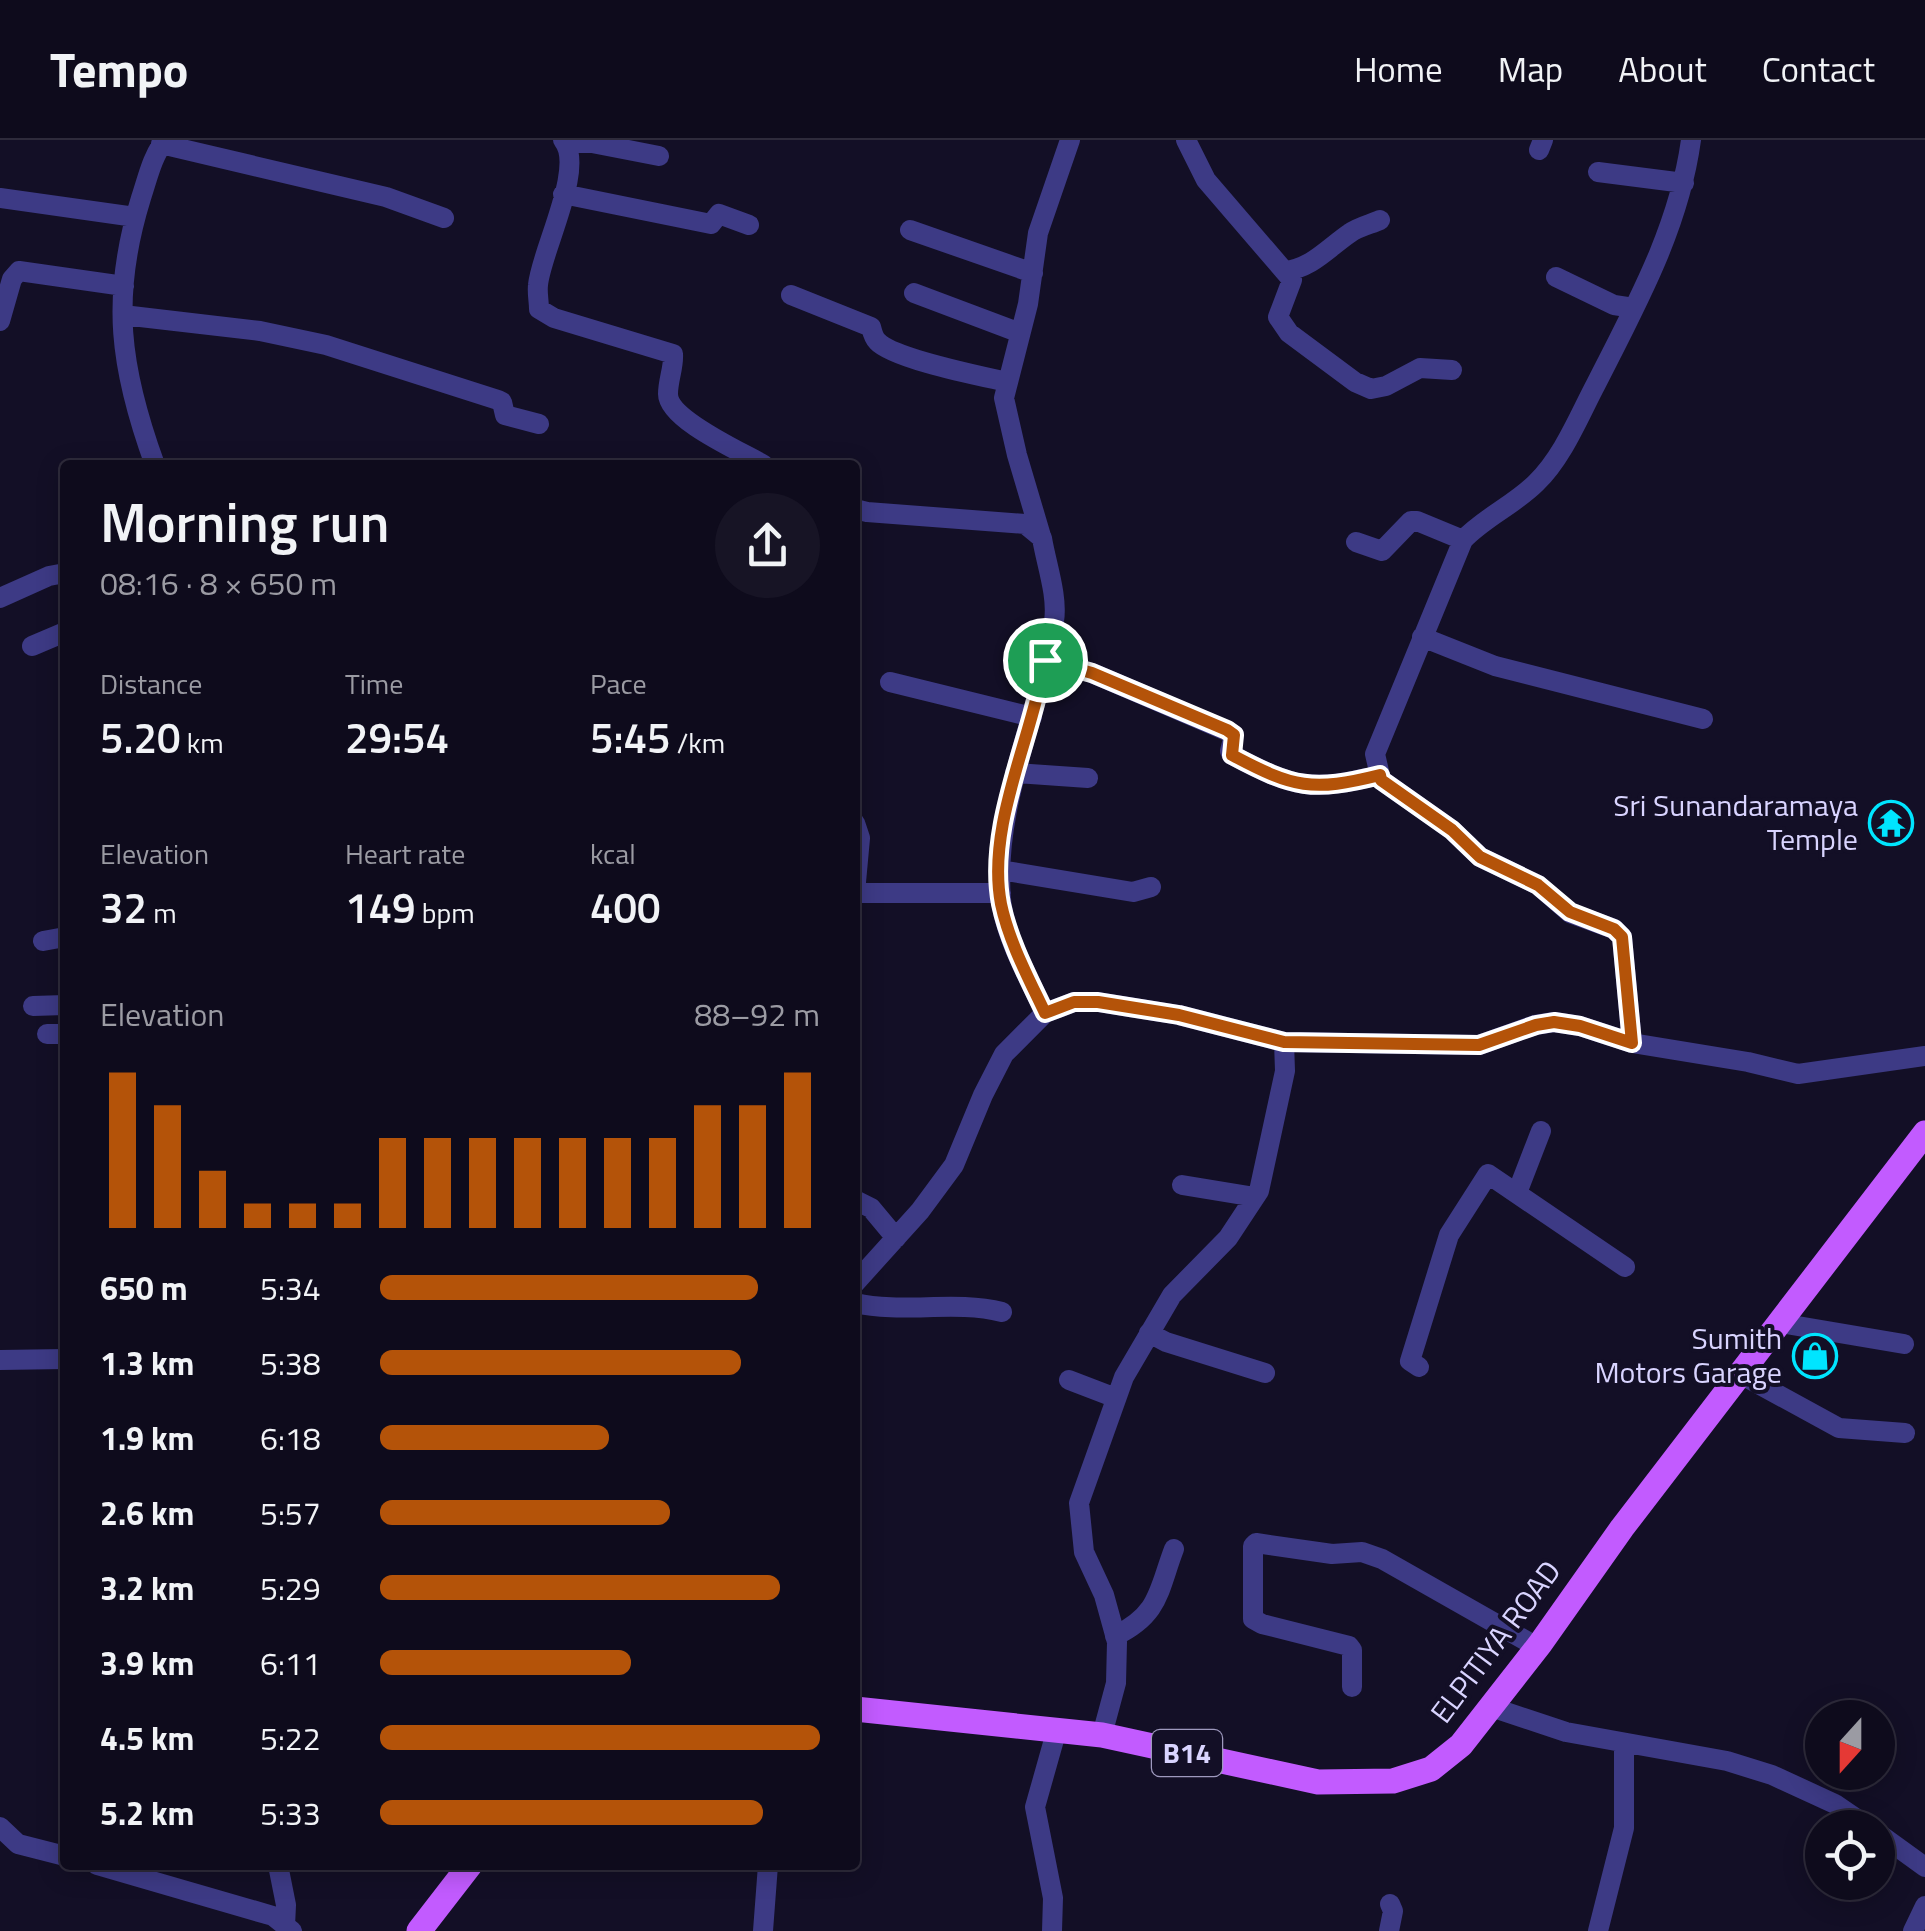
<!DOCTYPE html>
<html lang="en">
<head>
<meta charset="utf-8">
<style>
	:root { --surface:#0e0b1c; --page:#171425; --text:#f1f3f6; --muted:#9b9ba3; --line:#2e2b3b; --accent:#b45309 }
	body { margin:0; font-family:"Titillium Web",sans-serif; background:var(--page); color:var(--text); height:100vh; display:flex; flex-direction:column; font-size:38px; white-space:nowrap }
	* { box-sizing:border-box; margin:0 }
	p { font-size:32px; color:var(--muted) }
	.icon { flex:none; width:55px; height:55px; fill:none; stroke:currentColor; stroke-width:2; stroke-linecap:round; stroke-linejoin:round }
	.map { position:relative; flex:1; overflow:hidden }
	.details { position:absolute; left:60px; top:320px; width:800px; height:1410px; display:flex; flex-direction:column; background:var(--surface); border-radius:10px; box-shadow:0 5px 25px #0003,0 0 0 2px var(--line) }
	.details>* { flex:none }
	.needle { width:65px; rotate:201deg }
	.controls { position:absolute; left:1805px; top:1560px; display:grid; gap:20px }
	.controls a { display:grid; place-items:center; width:90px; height:90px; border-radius:50%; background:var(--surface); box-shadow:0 5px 25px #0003,0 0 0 2px var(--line); font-size:50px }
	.pin { position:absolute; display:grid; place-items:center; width:85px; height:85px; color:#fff; margin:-42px; border:5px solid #fff; border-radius:50%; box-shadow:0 2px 10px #0007 }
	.round { display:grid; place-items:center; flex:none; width:105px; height:105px; border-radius:52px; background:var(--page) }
	.summary { display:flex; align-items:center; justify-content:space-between; height:170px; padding:0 40px }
	h1 { font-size:55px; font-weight:600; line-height:75px }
	.stats { display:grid; grid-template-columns:repeat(3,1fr); gap:15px; height:170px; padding:10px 40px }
	.stats div { display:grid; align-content:center }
	.stats b { font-size:42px; font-weight:600 }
	.stats small { font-size:28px; font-weight:400 }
	.stats p { font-size:28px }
	.chart { height:280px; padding:20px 40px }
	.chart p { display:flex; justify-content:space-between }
	.chart svg { width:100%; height:180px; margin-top:10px; stroke:var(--accent); stroke-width:6 }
	ul { padding:0 40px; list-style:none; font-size:32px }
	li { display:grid; grid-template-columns:160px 120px 1fr; align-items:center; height:75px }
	li i { height:25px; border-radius:12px; background:var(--accent) }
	header { display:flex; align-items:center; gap:60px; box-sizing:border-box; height:140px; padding:0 50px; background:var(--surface); border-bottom:2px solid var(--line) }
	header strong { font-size:48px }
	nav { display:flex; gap:55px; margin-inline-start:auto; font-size:35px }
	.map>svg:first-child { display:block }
</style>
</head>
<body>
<header>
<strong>Tempo</strong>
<nav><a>Home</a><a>Map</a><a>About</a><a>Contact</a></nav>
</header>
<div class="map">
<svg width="1925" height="1791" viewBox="0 0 1925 1791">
	<rect width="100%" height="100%" fill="#130f26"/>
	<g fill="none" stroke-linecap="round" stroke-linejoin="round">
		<path stroke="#3d3a85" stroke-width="20" d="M563,0C586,27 541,111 538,145C537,153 539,161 539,169L554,178L673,214C674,227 668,240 668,254C668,280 742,312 764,325
			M1186,0L1206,40L1292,140L1278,177L1289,193L1355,242L1371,249L1386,246L1420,228L1452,230
			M567,3H592L659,16
			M161,4L386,57L444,78
			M1539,10L1543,0
			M1598,32L1684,43
			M563,54L711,84L719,74L749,85
			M0,58L135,77
			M910,90L1033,133
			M1285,131C1312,128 1328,108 1350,93C1358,87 1371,84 1380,80
			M1556,137L1614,165L1634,168
			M914,153L1020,193
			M791,155L871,187C872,191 874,198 877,201C893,219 981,236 1007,242
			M123,175L260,191L326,205L498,260L502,262L505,275L539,284
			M0,181L12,139L19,131L124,146
			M155,325C120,229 110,158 141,58C148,37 152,17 165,0
			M855,369L867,372L1025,384L1042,398C1046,423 1058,456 1054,481C1040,575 993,662 1001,759C1004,795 1030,840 1045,873
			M1041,396L1017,315L1004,258L1028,164L1038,93L1070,0
			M1356,402L1382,411L1411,381H1417L1463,400
			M0,458L49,436L65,433
			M1422,497L1495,526L1703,579
			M32,506L65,492
			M1045,519L1092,533L1227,591L1234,595L1230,611L1232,615C1294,648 1312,652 1379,635
			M890,542L1032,577
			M1015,633L1088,638
			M855,683L860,698L855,753
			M1000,730L1133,752L1151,747
			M855,753H1001
			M43,801L65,797
			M33,866L65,865
			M47,894H65
			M1632,903L1622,797L1614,789L1570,773L1538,745L1480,717L1452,690L1381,640L1375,614L1463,400C1485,377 1514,365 1536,343C1563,317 1579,276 1596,244C1636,165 1679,88 1691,0
			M1182,1045L1255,1057
			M1517,1053L1541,991
			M855,1060L871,1068L896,1098
			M855,1143L920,1071L954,1025L983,955L1004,914L1045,873L1074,862H1098L1179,875L1284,902L1479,905L1535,885L1554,882L1580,886L1632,903L1748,922L1798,934L1925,916
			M855,1163C903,1174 954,1160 1002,1172
			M1780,1183L1904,1204
			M1149,1193L1166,1202L1265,1233
			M0,1220L65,1219
			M1419,1227L1410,1221L1449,1095L1488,1034L1625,1127
			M1740,1234L1839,1288L1905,1293
			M1069,1240L1116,1258
			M1115,1496C1160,1474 1158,1451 1174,1409
			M1352,1547V1510L1349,1506L1262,1484L1253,1479V1406L1256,1403L1332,1414L1362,1412L1382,1419L1537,1507
			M1491,1567L1566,1592L1727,1621L1772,1635L1835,1664L1870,1688
			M1102,1595L1116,1543L1117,1502L1104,1455L1084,1412L1079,1363L1124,1237L1172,1155L1228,1098L1259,1051L1285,931L1284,902
			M0,1687L18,1704L65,1716
			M1878,1693L1925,1727
			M97,1725L273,1776L292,1791
			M278,1725L286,1765L285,1786
			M763,1791L768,1725
			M1052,1791L1053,1758L1035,1667L1057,1589
			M1389,1791L1393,1771L1390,1764
			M1598,1791L1624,1688V1603
			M1913,1791L1925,1766"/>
		<path stroke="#c25bff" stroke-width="25" d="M855,1569L1102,1595L1318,1642L1393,1641L1431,1629L1461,1605L1540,1504L1622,1388L1925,993
			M419,1791L470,1725"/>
	</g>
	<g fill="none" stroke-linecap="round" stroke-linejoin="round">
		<defs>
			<path id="route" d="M1045,520L1092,533L1227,590L1234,595L1232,615C1294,648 1312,652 1380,635L1381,640L1452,690L1480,717L1538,745L1570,772L1614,789L1622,797L1632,903L1580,886L1554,882L1536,885L1479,905L1284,902L1179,875L1098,862H1074L1045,873C1029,839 1009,802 1001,764C986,685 1033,596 1045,520Z"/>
		</defs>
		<use href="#route" stroke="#fff" stroke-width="20"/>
		<use href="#route" stroke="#b45309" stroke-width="12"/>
	</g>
	<defs>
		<symbol id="temple-ring" viewBox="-11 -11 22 22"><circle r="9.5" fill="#130f26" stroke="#00e5ff" stroke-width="1.5"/><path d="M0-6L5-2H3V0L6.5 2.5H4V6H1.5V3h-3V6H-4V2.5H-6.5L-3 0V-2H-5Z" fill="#00e5ff"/></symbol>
		<symbol id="shop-ring" viewBox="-11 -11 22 22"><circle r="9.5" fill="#130f26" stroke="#00e5ff" stroke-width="1.5"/><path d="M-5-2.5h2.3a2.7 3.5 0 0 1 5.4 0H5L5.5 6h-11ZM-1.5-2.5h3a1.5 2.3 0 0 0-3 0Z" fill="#00e5ff"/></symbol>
	</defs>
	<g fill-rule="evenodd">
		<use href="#temple-ring" x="1866" y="658" width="50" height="50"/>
		<use href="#shop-ring" x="1790" y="1191" width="50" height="50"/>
	</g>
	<g text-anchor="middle" stroke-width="8" stroke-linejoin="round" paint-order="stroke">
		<rect fill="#130f26" stroke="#9e99be" stroke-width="2.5" x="1152" y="1590" width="70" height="46" rx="8"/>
		<g font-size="28" font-weight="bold" fill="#d9d4ff">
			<text x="1187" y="1623">B14</text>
		</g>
		<g font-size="30" fill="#d9d4ff" stroke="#130f26" text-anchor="end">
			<text x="1858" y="676">Sri Sunandaramaya<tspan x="1858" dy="34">Temple</tspan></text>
			<text x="1782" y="1209">Sumith<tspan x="1782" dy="34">Motors Garage</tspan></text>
		</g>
		<g font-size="30" fill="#d9d4ff" stroke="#130f26">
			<text transform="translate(1496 1502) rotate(-53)" y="10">ELPITIYA ROAD</text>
		</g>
	</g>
</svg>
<div class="controls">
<a><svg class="needle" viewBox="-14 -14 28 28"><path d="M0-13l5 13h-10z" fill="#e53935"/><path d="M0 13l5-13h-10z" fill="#9b9ba3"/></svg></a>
<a><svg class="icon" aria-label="locate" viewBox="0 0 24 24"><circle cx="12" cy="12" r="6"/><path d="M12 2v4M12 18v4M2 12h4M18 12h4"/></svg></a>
</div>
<div class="pin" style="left:1045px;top:520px;background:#1e9e55"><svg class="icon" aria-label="arrive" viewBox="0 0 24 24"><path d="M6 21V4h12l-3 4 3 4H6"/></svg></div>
<section class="details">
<div class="summary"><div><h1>Morning run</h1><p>08:16 · 8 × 650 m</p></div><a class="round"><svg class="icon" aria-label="share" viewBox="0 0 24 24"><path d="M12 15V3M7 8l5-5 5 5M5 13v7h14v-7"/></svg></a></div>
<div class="stats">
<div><p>Distance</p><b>5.20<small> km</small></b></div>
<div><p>Time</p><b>29:54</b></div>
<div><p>Pace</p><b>5:45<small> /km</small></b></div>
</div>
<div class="stats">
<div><p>Elevation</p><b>32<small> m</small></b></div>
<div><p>Heart rate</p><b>149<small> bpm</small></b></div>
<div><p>kcal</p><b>400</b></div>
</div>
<div class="chart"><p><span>Elevation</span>88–92 m</p>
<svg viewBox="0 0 160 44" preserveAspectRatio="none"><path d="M5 44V6M15 44V14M25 44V30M35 44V38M45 44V38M55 44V38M65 44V22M75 44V22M85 44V22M95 44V22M105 44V22M115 44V22M125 44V22M135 44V14M145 44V14M155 44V6"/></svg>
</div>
<ul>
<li><b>650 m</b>5:34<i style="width:86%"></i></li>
<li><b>1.3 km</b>5:38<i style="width:82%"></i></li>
<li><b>1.9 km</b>6:18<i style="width:52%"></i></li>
<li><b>2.6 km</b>5:57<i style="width:66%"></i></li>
<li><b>3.2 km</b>5:29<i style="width:91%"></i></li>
<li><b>3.9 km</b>6:11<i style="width:57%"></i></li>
<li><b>4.5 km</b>5:22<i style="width:100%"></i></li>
<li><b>5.2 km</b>5:33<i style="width:87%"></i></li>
</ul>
</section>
</div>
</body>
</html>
